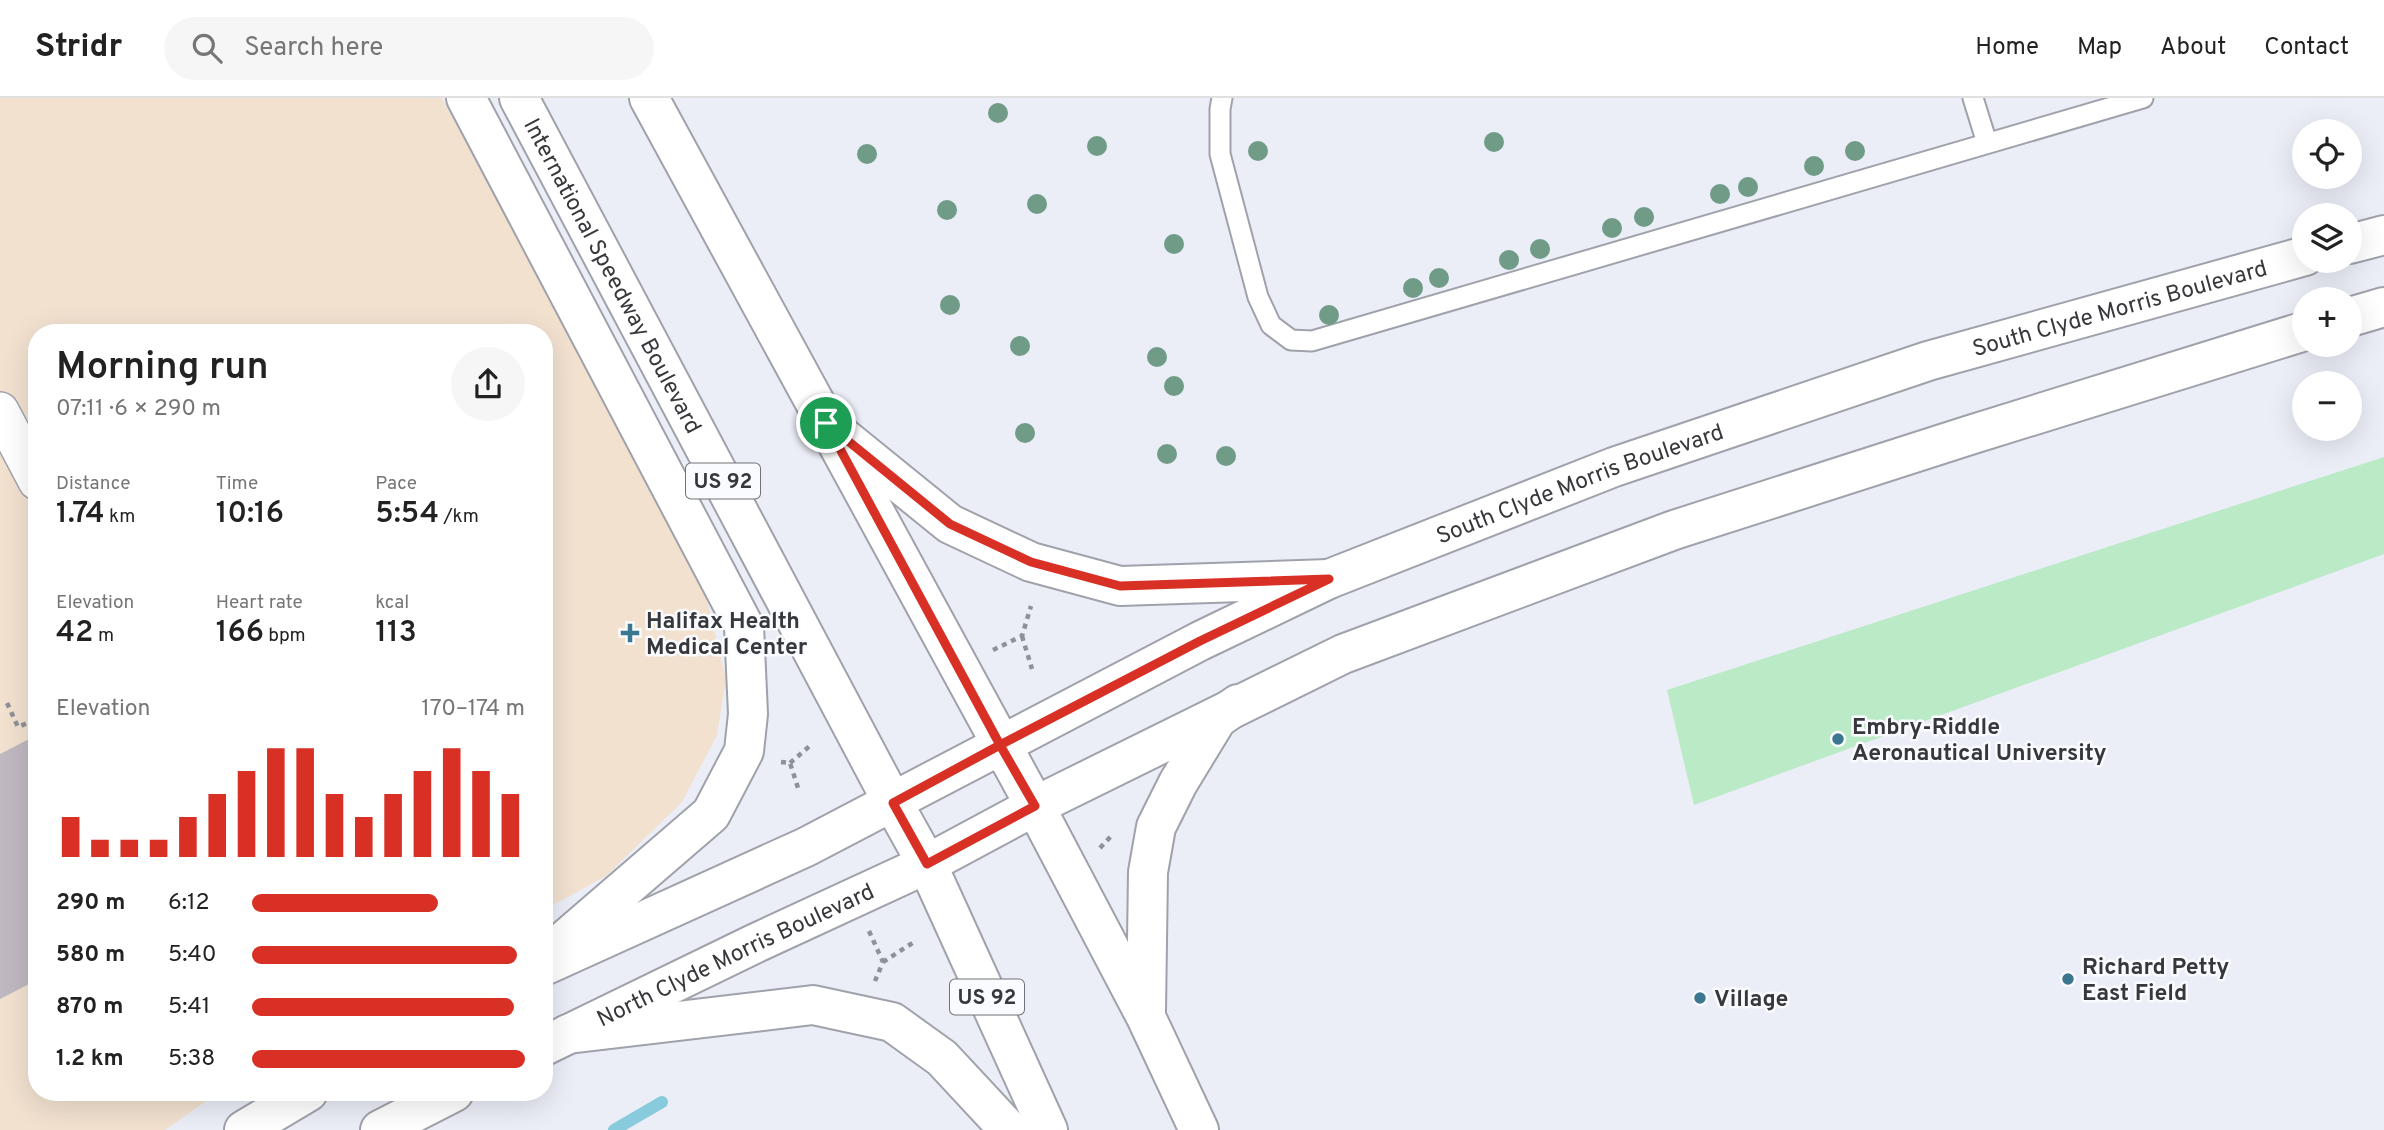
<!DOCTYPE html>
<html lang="en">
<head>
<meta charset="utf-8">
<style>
	:root { --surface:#fff; --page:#f6f6f6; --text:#222; --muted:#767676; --line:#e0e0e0; --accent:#d93025 }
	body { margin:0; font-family:Overpass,sans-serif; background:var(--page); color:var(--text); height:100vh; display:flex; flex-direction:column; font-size:26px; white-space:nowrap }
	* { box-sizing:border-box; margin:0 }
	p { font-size:23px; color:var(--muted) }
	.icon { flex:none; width:38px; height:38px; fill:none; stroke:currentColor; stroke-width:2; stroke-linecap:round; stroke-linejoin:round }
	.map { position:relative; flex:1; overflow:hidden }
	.details { position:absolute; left:28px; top:226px; width:525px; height:777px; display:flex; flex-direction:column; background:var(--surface); border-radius:28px; box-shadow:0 7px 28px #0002 }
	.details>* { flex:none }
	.buttons { position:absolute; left:2292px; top:21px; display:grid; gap:14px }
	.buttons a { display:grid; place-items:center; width:70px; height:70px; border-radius:50%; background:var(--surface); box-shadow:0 7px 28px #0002; font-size:35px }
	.pin { position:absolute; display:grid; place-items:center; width:60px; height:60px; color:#fff; margin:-30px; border:4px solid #fff; border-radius:50%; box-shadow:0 2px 7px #0007 }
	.round { display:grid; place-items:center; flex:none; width:74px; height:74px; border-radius:37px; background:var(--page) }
	.overview { display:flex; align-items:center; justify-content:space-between; height:119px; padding:0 28px }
	h1 { font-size:38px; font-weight:600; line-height:52px }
	.metrics { display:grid; grid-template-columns:repeat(3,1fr); gap:10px; height:119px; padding:7px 28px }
	.metrics div { display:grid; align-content:center }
	.metrics b { font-size:30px; font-weight:600 }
	.metrics small { font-size:19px; font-weight:400 }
	.metrics p { font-size:19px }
	.chart { height:196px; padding:14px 28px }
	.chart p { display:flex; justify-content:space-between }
	.chart svg { width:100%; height:126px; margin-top:7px; stroke:var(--accent); stroke-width:6 }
	ul { padding:0 28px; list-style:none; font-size:23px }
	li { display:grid; grid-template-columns:112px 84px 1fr; align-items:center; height:52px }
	li i { height:18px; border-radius:9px; background:var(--accent) }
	header { display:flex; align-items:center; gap:42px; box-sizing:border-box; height:98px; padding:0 35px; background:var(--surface); border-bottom:2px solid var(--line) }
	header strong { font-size:33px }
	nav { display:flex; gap:38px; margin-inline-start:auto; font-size:24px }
	.search { width:490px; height:63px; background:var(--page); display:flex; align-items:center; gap:18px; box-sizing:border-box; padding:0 24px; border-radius:38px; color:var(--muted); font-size:26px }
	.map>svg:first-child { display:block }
</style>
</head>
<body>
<header>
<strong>Stridr</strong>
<div class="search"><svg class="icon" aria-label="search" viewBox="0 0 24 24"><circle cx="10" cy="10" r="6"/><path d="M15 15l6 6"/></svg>Search here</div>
<nav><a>Home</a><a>Map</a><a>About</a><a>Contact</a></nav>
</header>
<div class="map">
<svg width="2384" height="1032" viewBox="0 0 2384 1032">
	<rect width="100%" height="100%" fill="#ebedf7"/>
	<path fill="#f2e1cf" d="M0,0H442L704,490L726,581L717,637L682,704L606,778L544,812V234H37V994H219L165,1032H0Z"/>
	<path fill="#bbebc6" d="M2384,359V456L1694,707L1667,592Z"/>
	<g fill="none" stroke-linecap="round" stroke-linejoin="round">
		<path stroke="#88cbdc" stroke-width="12" d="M614,1032L662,1004"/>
	</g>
	<path fill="#bfb8c0" d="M37,637V882L0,901V656Z"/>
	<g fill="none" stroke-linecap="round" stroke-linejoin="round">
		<defs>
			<path id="service" d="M1222,0L1220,11V56L1258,199L1271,227L1291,242L1312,243L2143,0
				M1973,0L1987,45"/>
			<path id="minor" d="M0,313L37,383"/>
			<g id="secondary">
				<path d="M2350,146L2384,137"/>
				<path d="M2350,219L2384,209"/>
				<path id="s1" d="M544,868L806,749L1200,543L1329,481L1614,369L1928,263L2305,158"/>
				<path id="s2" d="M544,948L756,845L927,766L1035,708L1343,556L1674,432L1970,337L2305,233"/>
				<path d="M244,1032L308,994"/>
				<path d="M380,1032L454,994"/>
			</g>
			<g id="primary">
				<path d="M466,0L744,528L748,616L744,653L711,716L544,860"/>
				<path id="s3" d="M519,0L893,705L927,766L1048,1032"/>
				<path d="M649,0L1035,708L1146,919L1199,1032"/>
				<path d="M839,336L950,426L1031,464L1120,488L1329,481"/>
				<path d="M1146,913L1148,774L1156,729L1178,685L1217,621L1238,606"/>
				<path d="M568,936L813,907L892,924L942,960L1009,1032"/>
			</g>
		</defs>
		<use href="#service" stroke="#a0a2ab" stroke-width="23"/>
		<use href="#minor" stroke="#a0a2ab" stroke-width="40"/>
		<use href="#secondary" stroke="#a0a2ab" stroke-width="42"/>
		<use href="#primary" stroke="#a0a2ab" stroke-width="42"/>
		<path stroke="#8f9197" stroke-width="4.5" stroke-dasharray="5 5" stroke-linecap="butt" d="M1022,538L1032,571
			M993,552L1022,538L1031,508
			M7,605L18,629L37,621
			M781,664L790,665L799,693
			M790,665L812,646
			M1100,750L1113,736
			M869,833L883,864L875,883
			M883,864L914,844"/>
		<use href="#service" stroke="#fff" stroke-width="19"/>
		<use href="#minor" stroke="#fff" stroke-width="37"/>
		<use href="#secondary" stroke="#fff" stroke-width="38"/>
		<use href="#primary" stroke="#fff" stroke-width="38"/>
	</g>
	<g fill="#6f9b87">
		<circle cx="998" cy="15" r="10"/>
		<circle cx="1494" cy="44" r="10"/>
		<circle cx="1097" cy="48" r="10"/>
		<circle cx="1258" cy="53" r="10"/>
		<circle cx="1855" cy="53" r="10"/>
		<circle cx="867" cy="56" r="10"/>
		<circle cx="1814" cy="68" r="10"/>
		<circle cx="1748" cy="89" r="10"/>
		<circle cx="1720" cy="96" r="10"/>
		<circle cx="1037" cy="106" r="10"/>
		<circle cx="947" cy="112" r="10"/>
		<circle cx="1644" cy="119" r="10"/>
		<circle cx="1612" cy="130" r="10"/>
		<circle cx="1174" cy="146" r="10"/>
		<circle cx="1540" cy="151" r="10"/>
		<circle cx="1509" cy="162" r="10"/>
		<circle cx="1439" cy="180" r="10"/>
		<circle cx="1413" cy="190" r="10"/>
		<circle cx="950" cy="207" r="10"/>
		<circle cx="1329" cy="217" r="10"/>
		<circle cx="1020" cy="248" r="10"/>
		<circle cx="1157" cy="259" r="10"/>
		<circle cx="1174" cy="288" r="10"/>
		<circle cx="1025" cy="335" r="10"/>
		<circle cx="1167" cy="356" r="10"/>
		<circle cx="1226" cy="358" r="10"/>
	</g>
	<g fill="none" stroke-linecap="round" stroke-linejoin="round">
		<defs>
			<path id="route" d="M826,325L1000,647L893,705L927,766L1035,708L1000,647L1200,543L1329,481L1120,488L1031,464L950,426L826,325"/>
		</defs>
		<use href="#route" stroke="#fff" stroke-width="14"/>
		<use href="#route" stroke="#d93025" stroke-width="9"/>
	</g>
	<g fill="#3b778e" stroke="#fafbff" stroke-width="2.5">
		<path d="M626.5 524.5h7v7h7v7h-7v7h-7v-7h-7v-7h7z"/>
		<circle cx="1838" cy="641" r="7"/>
		<circle cx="2068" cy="881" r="7"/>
		<circle cx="1700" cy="900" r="7"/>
	</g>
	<g text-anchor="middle" stroke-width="5" stroke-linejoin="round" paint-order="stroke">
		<g fill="#fafbff" stroke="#727276" stroke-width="2">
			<rect x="686" y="365.5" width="74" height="35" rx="5"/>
			<rect x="950" y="881.5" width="74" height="35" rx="5"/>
		</g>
		<g font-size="21" font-weight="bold" fill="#37383b">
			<text x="723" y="390">US 92</text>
			<text x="987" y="906">US 92</text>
		</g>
		<g font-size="23" fill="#37383b" stroke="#fafbff">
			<text dy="8" stroke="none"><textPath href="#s3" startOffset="201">International Speedway Boulevard</textPath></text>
			<text dy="8" stroke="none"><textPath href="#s1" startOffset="1712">South Clyde Morris Boulevard</textPath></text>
			<text dy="8" stroke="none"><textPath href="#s1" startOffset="1144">South Clyde Morris Boulevard</textPath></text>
			<text dy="8" stroke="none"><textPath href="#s2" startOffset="212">North Clyde Morris Boulevard</textPath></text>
		</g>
		<g font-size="23" font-weight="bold" fill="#37383b" stroke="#fafbff" text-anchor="start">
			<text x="646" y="530">Halifax Health<tspan x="646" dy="26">Medical Center</tspan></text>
			<text x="1852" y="636">Embry-Riddle<tspan x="1852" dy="26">Aeronautical University</tspan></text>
			<text x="2082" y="876">Richard Petty<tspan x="2082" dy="26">East Field</tspan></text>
			<text x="1714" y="908">Village</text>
		</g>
	</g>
</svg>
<div class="buttons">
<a><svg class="icon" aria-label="locate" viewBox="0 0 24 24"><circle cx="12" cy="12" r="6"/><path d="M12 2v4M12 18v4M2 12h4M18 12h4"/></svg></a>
<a><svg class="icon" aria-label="layers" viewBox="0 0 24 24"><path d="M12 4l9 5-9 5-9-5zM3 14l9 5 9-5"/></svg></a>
<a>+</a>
<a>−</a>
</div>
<div class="pin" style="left:826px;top:325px;background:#1e9e55"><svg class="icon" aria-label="arrive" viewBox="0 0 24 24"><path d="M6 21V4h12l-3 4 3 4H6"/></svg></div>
<section class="details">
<div class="overview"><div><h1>Morning run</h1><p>07:11 · 6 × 290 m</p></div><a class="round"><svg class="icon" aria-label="share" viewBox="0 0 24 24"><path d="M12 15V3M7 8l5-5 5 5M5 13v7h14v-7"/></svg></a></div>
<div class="metrics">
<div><p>Distance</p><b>1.74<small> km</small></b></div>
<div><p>Time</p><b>10:16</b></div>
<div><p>Pace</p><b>5:54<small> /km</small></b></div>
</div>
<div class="metrics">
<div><p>Elevation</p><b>42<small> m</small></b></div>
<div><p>Heart rate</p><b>166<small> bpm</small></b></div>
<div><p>kcal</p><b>113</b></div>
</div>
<div class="chart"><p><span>Elevation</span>170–174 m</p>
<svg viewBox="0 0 160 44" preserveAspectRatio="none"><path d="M5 44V30M15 44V38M25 44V38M35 44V38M45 44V30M55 44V22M65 44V14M75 44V6M85 44V6M95 44V22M105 44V30M115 44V22M125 44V14M135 44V6M145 44V14M155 44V22"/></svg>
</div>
<ul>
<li><b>290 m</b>6:12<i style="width:68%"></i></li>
<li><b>580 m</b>5:40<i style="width:97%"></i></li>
<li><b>870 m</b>5:41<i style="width:96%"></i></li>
<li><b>1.2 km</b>5:38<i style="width:100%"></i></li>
</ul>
</section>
</div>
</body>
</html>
